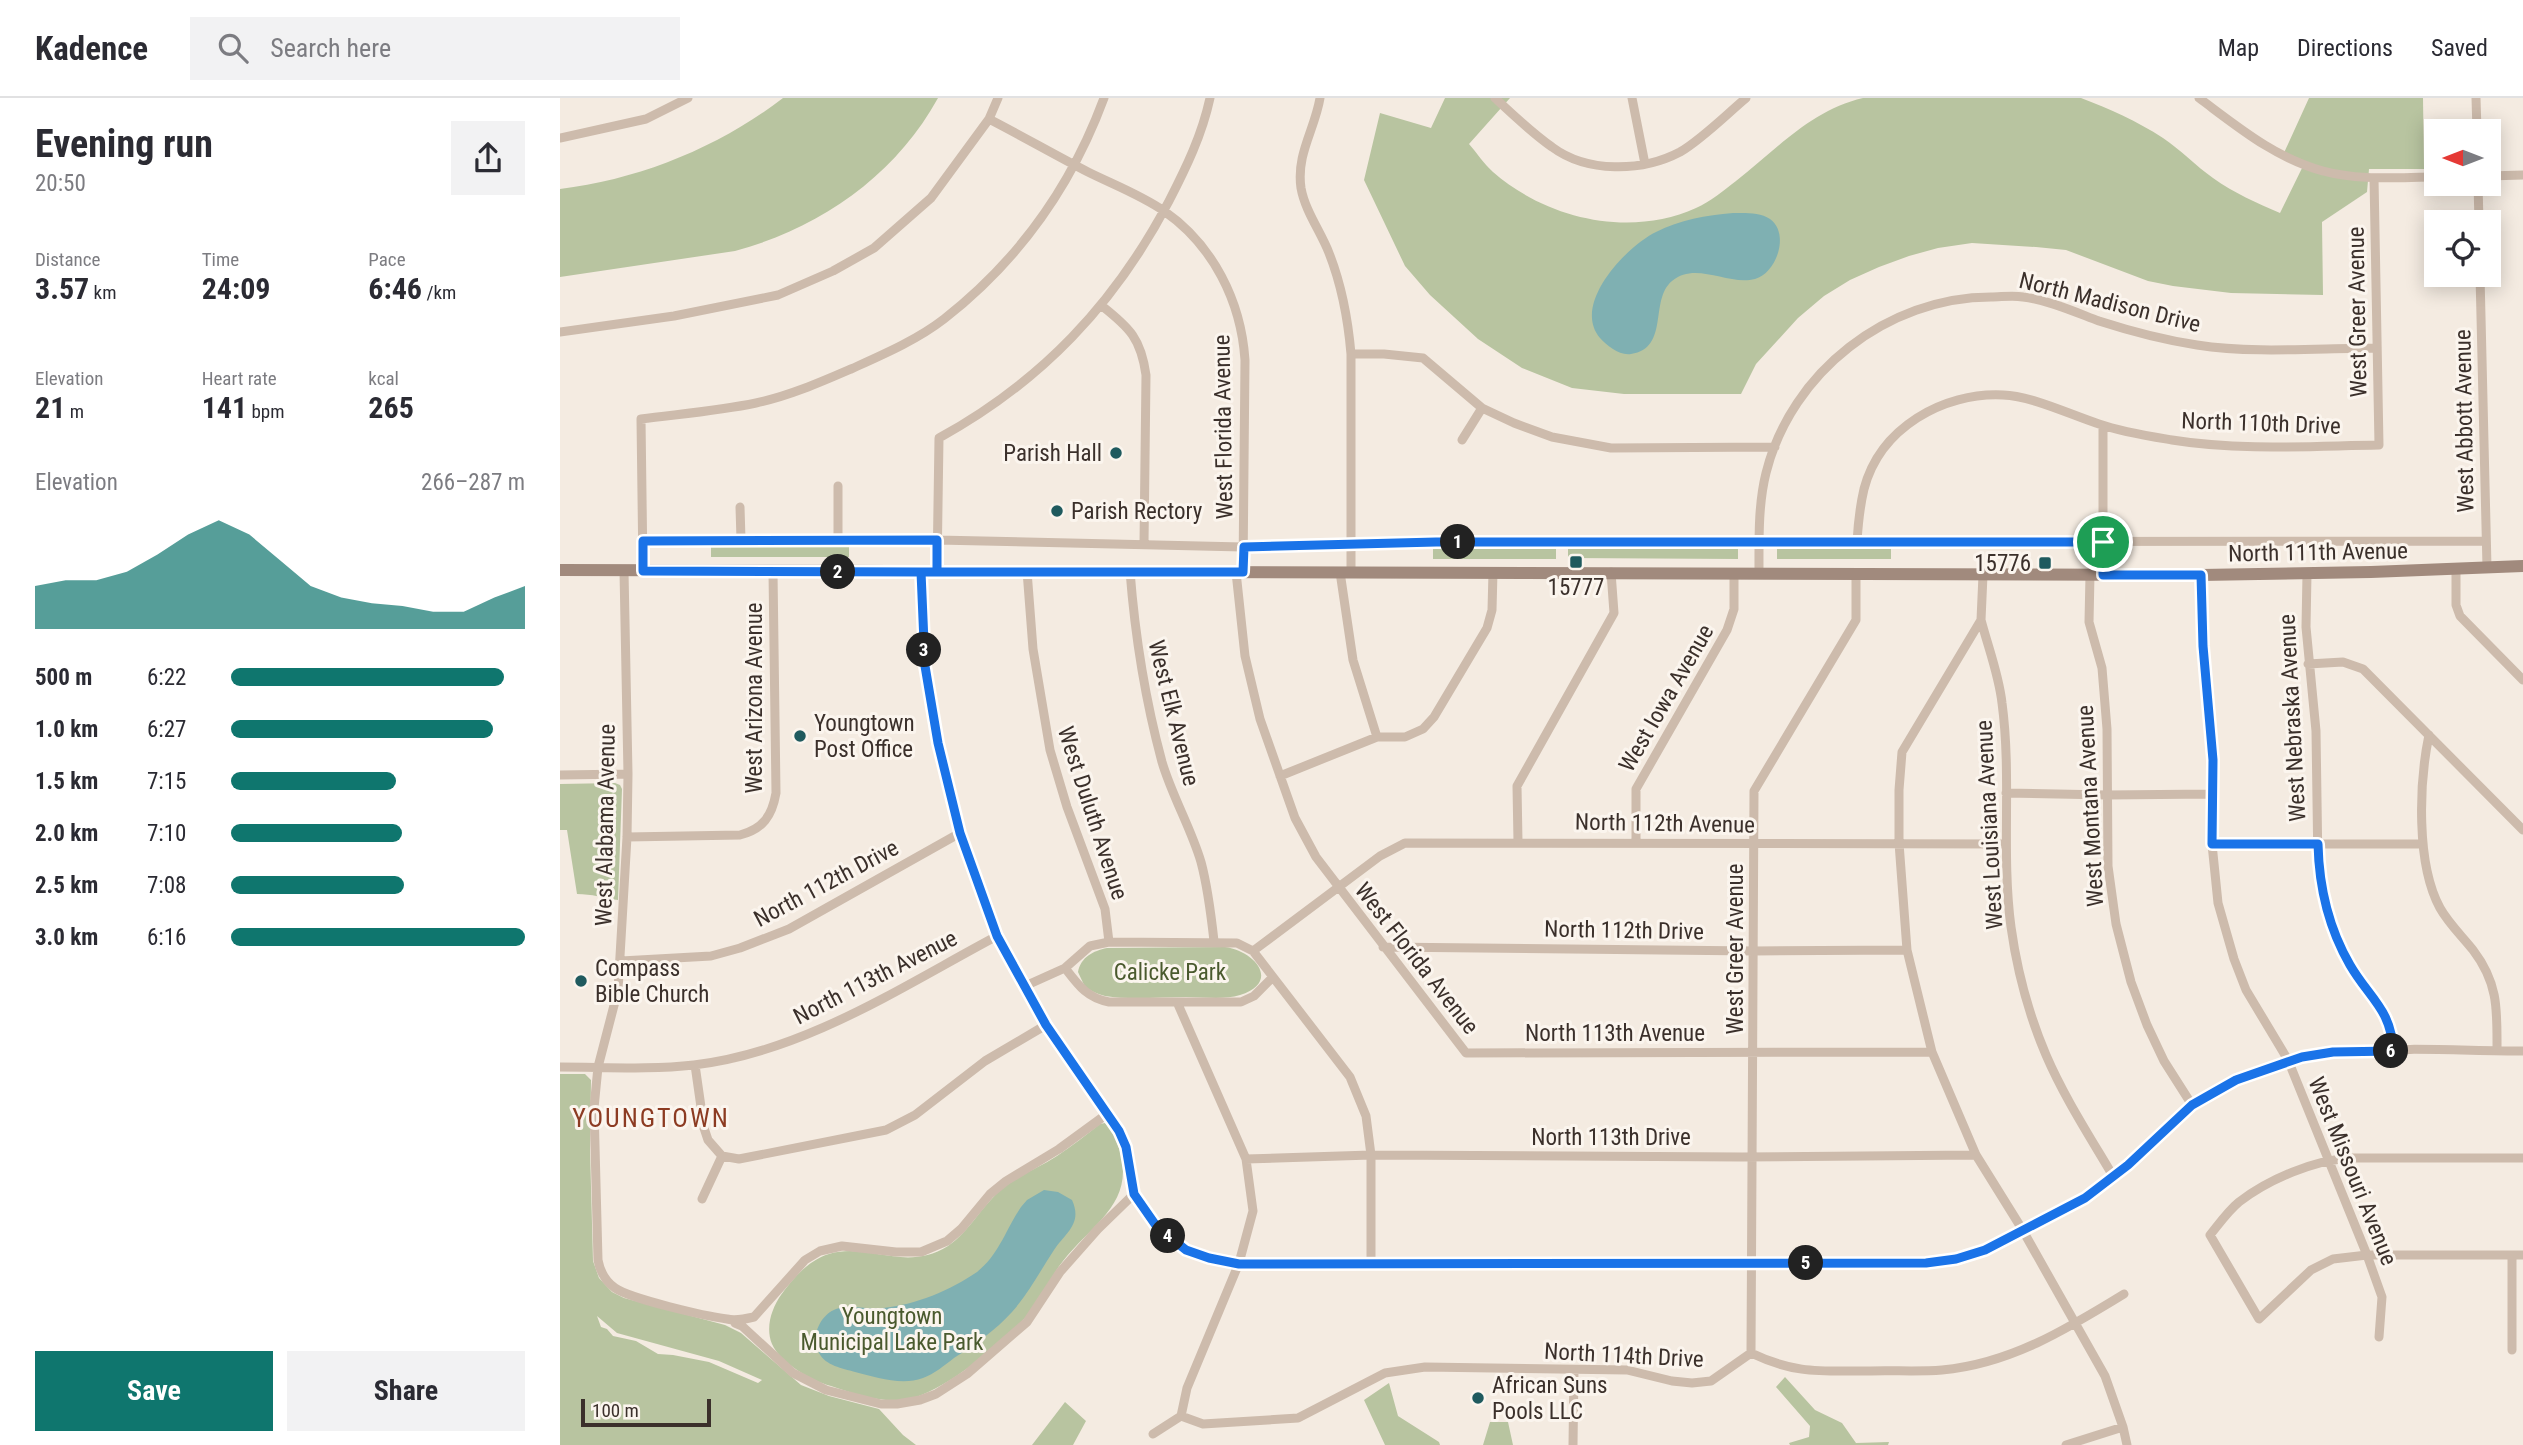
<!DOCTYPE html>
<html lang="en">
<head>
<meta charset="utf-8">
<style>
	:root { --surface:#fff; --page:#f2f2f3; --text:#2b2b33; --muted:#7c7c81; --line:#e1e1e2; --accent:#0f766e }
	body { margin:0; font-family:"Roboto Condensed",sans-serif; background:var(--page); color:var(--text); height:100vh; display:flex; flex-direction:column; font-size:26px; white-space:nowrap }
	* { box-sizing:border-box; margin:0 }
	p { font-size:23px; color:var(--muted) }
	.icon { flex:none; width:38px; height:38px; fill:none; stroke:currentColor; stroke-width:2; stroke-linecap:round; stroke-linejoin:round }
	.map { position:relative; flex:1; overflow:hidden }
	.panel { display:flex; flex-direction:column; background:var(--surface); width:560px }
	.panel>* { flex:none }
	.needle { width:46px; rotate:270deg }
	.tools { position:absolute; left:1864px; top:21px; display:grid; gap:14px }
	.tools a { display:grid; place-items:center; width:77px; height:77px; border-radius:0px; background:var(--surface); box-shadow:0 4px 18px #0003; font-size:35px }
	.scale { position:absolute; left:21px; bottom:18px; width:130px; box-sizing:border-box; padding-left:7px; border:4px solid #3b302b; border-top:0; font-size:19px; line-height:24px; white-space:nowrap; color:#3b302b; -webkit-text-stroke:5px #fbf5ee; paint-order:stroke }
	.pin { position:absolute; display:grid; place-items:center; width:60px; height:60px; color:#fff; margin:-30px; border:4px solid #fff; border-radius:50%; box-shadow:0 2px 7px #0007 }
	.km { position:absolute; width:35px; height:35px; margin:-18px; border-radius:50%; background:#222; color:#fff; font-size:19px; line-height:35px; text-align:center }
	.round { display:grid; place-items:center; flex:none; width:74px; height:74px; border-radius:0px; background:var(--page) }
	.headline { display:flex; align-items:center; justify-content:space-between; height:119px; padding:0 35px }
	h1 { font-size:38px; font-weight:700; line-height:52px }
	.metrics { display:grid; grid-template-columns:repeat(3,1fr); gap:10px; height:119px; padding:7px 35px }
	.metrics div { display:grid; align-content:center }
	.metrics b { font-size:30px; font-weight:700 }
	.metrics small { font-size:19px; font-weight:400 }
	.metrics p { font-size:19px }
	.chart { height:196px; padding:14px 35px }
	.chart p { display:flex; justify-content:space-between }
	.chart svg { width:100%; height:126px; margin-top:7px; fill:var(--accent); opacity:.7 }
	.cta { display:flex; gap:14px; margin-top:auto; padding:14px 35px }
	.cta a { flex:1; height:80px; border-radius:0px; background:var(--accent); color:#fff; font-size:28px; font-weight:700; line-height:80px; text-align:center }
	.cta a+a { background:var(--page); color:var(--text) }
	ul { padding:0 35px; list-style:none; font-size:23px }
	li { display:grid; grid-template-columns:112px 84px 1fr; align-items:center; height:52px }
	li i { height:18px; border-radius:9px; background:var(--accent) }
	header { display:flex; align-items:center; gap:42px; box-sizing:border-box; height:98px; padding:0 35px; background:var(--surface); border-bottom:2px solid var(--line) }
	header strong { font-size:33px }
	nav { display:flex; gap:38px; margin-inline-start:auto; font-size:24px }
	.search { width:490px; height:63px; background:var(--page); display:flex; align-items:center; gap:18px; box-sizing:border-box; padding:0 24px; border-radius:0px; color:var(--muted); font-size:26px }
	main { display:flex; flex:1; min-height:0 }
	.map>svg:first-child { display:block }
</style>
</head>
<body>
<header>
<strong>Kadence</strong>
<div class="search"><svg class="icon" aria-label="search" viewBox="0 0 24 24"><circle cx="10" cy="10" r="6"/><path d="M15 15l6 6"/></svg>Search here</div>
<nav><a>Map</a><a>Directions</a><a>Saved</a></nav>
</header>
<main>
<section class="panel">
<div class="headline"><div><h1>Evening run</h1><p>20:50</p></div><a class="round"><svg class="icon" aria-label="share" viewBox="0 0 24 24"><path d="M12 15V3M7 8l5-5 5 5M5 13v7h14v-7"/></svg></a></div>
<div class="metrics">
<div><p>Distance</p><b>3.57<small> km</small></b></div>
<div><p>Time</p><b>24:09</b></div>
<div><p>Pace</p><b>6:46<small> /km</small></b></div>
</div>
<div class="metrics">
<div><p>Elevation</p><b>21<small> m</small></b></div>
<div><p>Heart rate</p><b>141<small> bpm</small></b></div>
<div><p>kcal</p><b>265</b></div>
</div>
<div class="chart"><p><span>Elevation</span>266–287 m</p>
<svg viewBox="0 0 160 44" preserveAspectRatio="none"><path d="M0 44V29L10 27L20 27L30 24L40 18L50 11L60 6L70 11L80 20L90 29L100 33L110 35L120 36L130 38L140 38L150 33L160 29V44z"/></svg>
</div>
<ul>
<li><b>500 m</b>6:22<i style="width:93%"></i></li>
<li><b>1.0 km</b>6:27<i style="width:89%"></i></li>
<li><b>1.5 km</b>7:15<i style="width:56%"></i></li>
<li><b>2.0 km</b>7:10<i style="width:58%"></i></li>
<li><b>2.5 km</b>7:08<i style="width:59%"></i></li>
<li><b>3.0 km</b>6:16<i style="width:100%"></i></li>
</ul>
<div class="cta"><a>Save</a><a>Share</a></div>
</section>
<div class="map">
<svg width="1963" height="1347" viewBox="0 0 1963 1347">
	<rect width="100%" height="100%" fill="#f4ebe1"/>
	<path fill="#b8c4a0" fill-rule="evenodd" d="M223,0H378C335,78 260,130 175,153L0,179V91C81,81 159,49 223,0Z
		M885,0H950L909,46C917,55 924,66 933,74C987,121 1070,140 1136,110C1150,104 1164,92 1176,83C1216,52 1251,12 1303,0C1323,0 1347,0 1367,0C1418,0 1469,0 1521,0C1550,11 1577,23 1603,40C1621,52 1636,68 1653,80C1674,95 1697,105 1720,115L1744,66L1723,57L1749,0H1863L1864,71H1809L1807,94L1762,124L1763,197L1671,195L1613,188L1588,183L1506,152L1476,149L1412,145L1378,150L1349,158L1319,169L1290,182L1264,198L1238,220L1196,266L1181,296H1064L1012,290L962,270L918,241L870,197L845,168L804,82L820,15L871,30Z
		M151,448L289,449V459H151Z
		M873,450H996V461H873Z
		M1008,450L1178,451V461L1008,460Z
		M1331,450V461H1217V451Z
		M55,685L60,687L62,691L58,802C43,800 32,796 17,796L7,732H0V686Z
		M665,849C695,853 721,884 680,897C664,902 643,899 626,899C600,899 570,902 545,898C537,896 531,893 525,889L518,874C521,859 533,853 547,850Z
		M0,976H25L31,982L30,1052L33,1163L39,1180L52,1194L64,1200L165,1227L181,1235L241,1287L269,1298L319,1311L343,1337L356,1347H0ZM37,1218L57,1235L159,1263L202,1282L198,1285L149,1264L113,1257L98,1256L76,1243L53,1238L47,1231L41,1229Z
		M545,1025C553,1030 555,1039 558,1047C578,1104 533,1125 503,1163C491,1178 484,1197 472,1212C446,1242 387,1293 348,1301C323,1306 295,1296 271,1288C252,1283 220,1265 212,1246C205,1229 212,1210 221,1197C233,1180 249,1162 269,1156C309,1144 345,1175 388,1148C410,1133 422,1107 443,1090C459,1077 480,1069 497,1058C512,1048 526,1037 540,1026Z
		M1225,1279L1255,1312L1282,1325L1296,1345L1329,1344L1328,1347H1230L1229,1345L1249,1339L1250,1328L1216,1289Z
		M829,1285L838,1318L879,1344L880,1347H825L804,1302Z
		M505,1304L526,1323L513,1347H472Z
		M930,1324H948L953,1347H923Z"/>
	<path fill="#7fb0b2" d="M1173,115C1185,115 1200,114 1210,121C1230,135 1217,175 1195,181C1168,188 1136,163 1112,183C1089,202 1110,250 1071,256C1060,258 1047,248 1040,240C1011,206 1067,148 1096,134C1120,122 1146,117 1173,115Z
		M484,1092L498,1094L512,1102C523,1126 505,1135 494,1152C480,1173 469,1195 452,1214C436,1232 414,1247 394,1260C385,1267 374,1276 363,1280C341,1288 316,1279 295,1274C282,1270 266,1268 259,1255C250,1239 260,1217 276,1211C291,1206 308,1212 323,1210C355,1207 391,1192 417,1174C439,1157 446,1131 461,1109L467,1102Z"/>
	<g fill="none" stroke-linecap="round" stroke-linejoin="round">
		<path stroke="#cdbbac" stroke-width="9" d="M760,0C755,31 736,56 741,90C745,113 761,134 769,155C782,188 788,221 791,256V474
			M935,0C953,17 972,35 992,49C1027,75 1082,74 1120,54C1141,42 1167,16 1186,0
			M1072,0L1085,66
			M1639,0C1678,29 1715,60 1763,73C1800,83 1839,79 1876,79
			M1916,0L1917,33
			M429,21C462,38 495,57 528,74C552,86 581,97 604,113C653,147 681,203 685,262L683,474
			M0,40L86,21L128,0
			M1928,78L1963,77
			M1918,86L1919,124
			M1920,177L1927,469
			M542,208C570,230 581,241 586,277L584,446
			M0,234L114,218L218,197L273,173L314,150L371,100L429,21L438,0
			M791,256H824L863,260L922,310L954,325L992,339L1051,350L1215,349
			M902,342L922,310
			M278,388V442
			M180,409L181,441
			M83,443L377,442L683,449L875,444L1926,443
			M1297,444C1298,427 1300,408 1304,391C1320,330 1383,294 1443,297C1472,298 1511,317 1539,326C1562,334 1588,338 1612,342C1680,353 1751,348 1819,347L1814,80
			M1896,470V507L1900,518L1963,582
			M64,473L68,676L67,739L58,892L38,969L34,1010L38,1162C40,1173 45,1183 55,1190C71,1201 145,1218 167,1221C176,1223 185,1221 194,1219L245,1162L260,1153L282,1148L336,1154H361L387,1143L401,1131L430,1096L446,1083L499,1051L547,1016
			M83,473L81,321C119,316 158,313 196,305C229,298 261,284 291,271C322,257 357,242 384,221C458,163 512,87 544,0
			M467,473L473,551L490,652L507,709L545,811L549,844
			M570,473C575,538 585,601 602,664C612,698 631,730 641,764C648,790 651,816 654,843
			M361,474L365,568L378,644L400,735L437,838L486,927L559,1033L566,1049L574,1096L597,1129L626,1152L649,1160L679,1165H1366C1407,1162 1429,1148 1465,1130C1502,1111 1536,1094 1568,1067C1590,1049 1608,1026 1630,1009C1643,998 1660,989 1676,982C1763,941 1869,953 1963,953
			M377,474L379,340C481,284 555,206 609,103C626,70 642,37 650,0
			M676,474L685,558L700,621L735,720L756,759L906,955L1372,954
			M780,474L793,562L817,639
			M1199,475C1199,442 1198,407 1206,375C1231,274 1328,199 1431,199C1441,199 1453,197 1463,199C1488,202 1515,214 1539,223C1570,233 1604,242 1637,247C1695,256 1758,250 1817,250
			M1747,476L1746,529L1756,633L1758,771C1763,805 1773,838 1790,868C1810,900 1831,913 1833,953
			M1423,477L1421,522L1342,654L1339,692V745L1347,852L1372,954L1416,1057L1462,1131L1545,1278L1563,1329L1567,1347
			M1530,477L1529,524L1542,570L1547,631L1548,768L1556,826L1571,884L1587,927L1604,963L1632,1007
			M1543,477V328
			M1641,477L1643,548L1653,662L1652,746L1658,805L1674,861L1686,892L1728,962L1807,1157L1822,1199L1819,1239
			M1421,522C1428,549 1439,577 1442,605C1452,679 1441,755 1451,829C1457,872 1469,917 1486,957C1504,999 1530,1039 1553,1078
			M1748,566L1783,564L1803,571L1963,732
			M1869,637C1859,685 1856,766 1880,810C1889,826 1902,838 1913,852C1939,886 1937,913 1937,953
			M0,677L68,676
			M720,678L817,639H845L863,631L874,619L927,530L932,512L933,474
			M1446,695L1547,697L1652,696
			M67,739L180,737C203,731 212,718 216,695L213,474
			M958,744L957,688L1054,515L1051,474
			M1076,744V691L1167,532L1174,511V475
			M1652,746H1863
			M823,849L1194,853L1347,852
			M693,853L820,758L845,745L1446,746
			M61,863L151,858L180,850L229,831L400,735
			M505,870C518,887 527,900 549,904H681L694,898L712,880
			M465,888L505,870L530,848L549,844L677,845L693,853L790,979L806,1018L811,1057V1164
			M617,904L686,1061L693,1113L679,1165L627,1290L621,1318
			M135,967L144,1030L148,1042L162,1058L142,1101
			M0,969C44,969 90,972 134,967C244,954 341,889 437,838
			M162,1058L179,1061L326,1032L355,1017L425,963L486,927
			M1963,1060H1791C1754,1062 1709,1081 1679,1104C1668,1113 1659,1126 1650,1137L1699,1221L1751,1172L1773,1161L1807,1157H1963
			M686,1061L811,1057L1182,1059L1416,1057
			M175,1225L182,1228L233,1275L266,1292L321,1306H337L360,1302L376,1296L407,1276L467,1224L500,1174L538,1131L574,1096
			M1952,1252V1157
			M1191,1255L1194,693L1296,522V475
			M1191,1255C1235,1276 1260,1273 1307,1273C1332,1272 1357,1274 1382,1272C1450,1266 1507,1231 1564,1196
			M593,1336L621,1318L643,1326L738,1320L825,1275L865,1269L1067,1272L1112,1283L1132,1285L1151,1283L1191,1255
			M1013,1347L1014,1272
			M1506,1347L1563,1329"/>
		<path stroke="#a18a7d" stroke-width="12" d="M0,472L1641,477L1811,474L1963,468"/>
	</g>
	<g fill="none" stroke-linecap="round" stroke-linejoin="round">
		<defs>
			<path id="route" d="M1543,444H876L684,449L683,474H361L83,473V443L377,442V474H361L365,568L378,645L400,735L437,838L486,927L559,1033L566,1049L574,1096L597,1129L626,1152L649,1160L679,1166L1366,1165L1396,1161L1425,1152L1525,1100L1568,1067L1632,1007L1676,982L1742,959L1773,954L1833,953C1832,912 1809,900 1790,867C1768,829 1759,789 1758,746H1652L1653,662L1643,548L1641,477H1543V444"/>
		</defs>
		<use href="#route" stroke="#fff" stroke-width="14"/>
		<use href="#route" stroke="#1a73e8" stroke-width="9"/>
	</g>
	<g fill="#1f5a5e" stroke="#fbf5ee" stroke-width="2.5">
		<circle cx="556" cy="355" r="7"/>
		<circle cx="497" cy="413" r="7"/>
		<rect x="1009" y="457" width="14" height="14" rx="3.5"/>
		<rect x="1478" y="458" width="14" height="14" rx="3.5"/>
		<circle cx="240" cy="638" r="7"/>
		<circle cx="21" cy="883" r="7"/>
		<circle cx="918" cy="1300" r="7"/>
	</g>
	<g text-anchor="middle" stroke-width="6" stroke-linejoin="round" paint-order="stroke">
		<g font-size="23" fill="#3b302b" stroke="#fbf5ee">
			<text transform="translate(1550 204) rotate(14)" y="8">North Madison Drive</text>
			<text transform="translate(1797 214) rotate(-91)" y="8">West Greer Avenue</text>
			<text transform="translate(1904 323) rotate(-91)" y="8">West Abbott Avenue</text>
			<text transform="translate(1701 325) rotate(2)" y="8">North 110th Drive</text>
			<text transform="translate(663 329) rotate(-91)" y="8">West Florida Avenue</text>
			<text transform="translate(1758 454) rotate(-1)" y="8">North 111th Avenue</text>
			<text transform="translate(194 600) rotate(-90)" y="8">West Arizona Avenue</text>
			<text transform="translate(1106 600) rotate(-60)" y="8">West Iowa Avenue</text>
			<text transform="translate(614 615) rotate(76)" y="8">West Elk Avenue</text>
			<text transform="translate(1732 620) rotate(-93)" y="8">West Nebraska Avenue</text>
			<text transform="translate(1530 708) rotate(-93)" y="8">West Montana Avenue</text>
			<text transform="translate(533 715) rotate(72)" y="8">West Duluth Avenue</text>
			<text transform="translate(1105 725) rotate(1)" y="8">North 112th Avenue</text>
			<text transform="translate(45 727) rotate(-89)" y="8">West Alabama Avenue</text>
			<text transform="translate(1429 727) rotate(-93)" y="8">West Louisiana Avenue</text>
			<text transform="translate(266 785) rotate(-28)" y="8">North 112th Drive</text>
			<text transform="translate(1064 832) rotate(1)" y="8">North 112th Drive</text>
			<text transform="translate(1175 851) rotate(-90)" y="8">West Greer Avenue</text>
			<text transform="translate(857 860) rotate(52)" y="8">West Florida Avenue</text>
			<text transform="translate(315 879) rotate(-27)" y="8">North 113th Avenue</text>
			<text x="1055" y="943">North 113th Avenue</text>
			<text x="1051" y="1047">North 113th Drive</text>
			<text transform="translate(1793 1073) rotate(68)" y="8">West Missouri Avenue</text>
			<text transform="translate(1064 1257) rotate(3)" y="8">North 114th Drive</text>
		</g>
		<g font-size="23" fill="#3b302b" stroke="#fbf5ee" text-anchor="start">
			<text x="542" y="363" text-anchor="end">Parish Hall</text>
			<text x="511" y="421">Parish Rectory</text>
			<text x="1471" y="473" text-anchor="end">15776</text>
			<text x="1016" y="497" text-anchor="middle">15777</text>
			<text x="254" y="633">Youngtown<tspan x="254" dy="26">Post Office</tspan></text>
			<text x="35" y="878">Compass<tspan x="35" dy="26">Bible Church</tspan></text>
			<text x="932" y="1295">African Suns<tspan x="932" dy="26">Pools LLC</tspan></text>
		</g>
		<g font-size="23" fill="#4a5a2e" stroke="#fbf5ee">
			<text x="610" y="882">Calicke Park</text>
			<text x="332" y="1226">Youngtown<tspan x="332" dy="26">Municipal Lake Park</tspan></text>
		</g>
		<g font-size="26" letter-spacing="2" fill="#8c3b22" stroke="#fbf5ee">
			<text x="91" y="1029">YOUNGTOWN</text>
		</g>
	</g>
</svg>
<div class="tools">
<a><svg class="needle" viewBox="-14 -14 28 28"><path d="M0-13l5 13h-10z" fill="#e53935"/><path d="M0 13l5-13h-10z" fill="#7c7c81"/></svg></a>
<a><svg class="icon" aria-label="locate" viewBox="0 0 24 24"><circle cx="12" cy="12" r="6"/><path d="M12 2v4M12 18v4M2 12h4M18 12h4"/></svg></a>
</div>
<div class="scale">100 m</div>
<div class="pin" style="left:1543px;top:444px;background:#1e9e55"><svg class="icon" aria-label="arrive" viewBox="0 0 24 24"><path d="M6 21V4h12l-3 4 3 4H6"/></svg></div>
<b class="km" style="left:898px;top:444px">1</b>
<b class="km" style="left:278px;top:474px">2</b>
<b class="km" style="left:364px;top:552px">3</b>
<b class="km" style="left:608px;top:1138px">4</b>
<b class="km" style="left:1246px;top:1165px">5</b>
<b class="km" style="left:1831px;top:953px">6</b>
</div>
</main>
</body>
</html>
